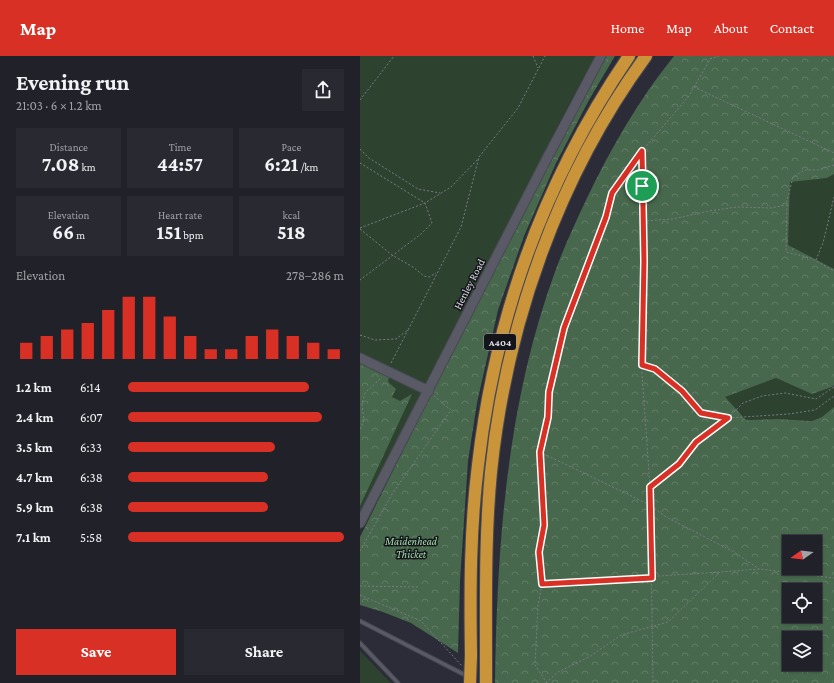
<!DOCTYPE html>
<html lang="en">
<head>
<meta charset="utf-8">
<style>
	:root { --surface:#202129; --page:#282931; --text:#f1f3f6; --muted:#a2a3a8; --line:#3d3e46; --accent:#d93025 }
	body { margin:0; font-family:"Crimson Pro",serif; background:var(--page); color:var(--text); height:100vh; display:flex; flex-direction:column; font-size:15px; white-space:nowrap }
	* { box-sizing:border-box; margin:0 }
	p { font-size:13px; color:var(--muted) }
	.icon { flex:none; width:22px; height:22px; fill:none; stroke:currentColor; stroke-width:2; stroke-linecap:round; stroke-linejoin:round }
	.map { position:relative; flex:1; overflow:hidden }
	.drawer { display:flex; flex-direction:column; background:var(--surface); width:360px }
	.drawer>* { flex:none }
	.needle { width:26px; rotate:256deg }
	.fabs { position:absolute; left:422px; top:479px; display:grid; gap:8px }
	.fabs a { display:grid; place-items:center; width:40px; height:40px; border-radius:0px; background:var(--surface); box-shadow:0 1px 3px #0004,0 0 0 1px var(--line); font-size:20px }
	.pin { position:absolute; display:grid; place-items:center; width:34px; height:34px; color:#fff; margin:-17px; border:2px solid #fff; border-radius:50%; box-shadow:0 1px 4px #0007 }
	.round { display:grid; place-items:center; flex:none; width:42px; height:42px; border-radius:0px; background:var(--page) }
	.head { display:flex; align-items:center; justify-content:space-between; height:68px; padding:0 16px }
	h1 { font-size:22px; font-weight:700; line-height:30px }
	.metrics { display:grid; grid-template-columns:repeat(3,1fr); gap:6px; height:68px; padding:4px 16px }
	.metrics div { display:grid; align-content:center; border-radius:0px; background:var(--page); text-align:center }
	.metrics b { font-size:20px; font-weight:700 }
	.metrics small { font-size:11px; font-weight:400 }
	.metrics p { font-size:11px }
	.chart { height:112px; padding:8px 16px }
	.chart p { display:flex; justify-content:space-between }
	.chart svg { width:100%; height:72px; margin-top:4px; stroke:var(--accent); stroke-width:6 }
	.button { display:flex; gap:8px; margin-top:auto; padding:8px 16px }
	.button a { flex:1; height:46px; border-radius:0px; background:var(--accent); color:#fff; font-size:16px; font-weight:700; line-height:46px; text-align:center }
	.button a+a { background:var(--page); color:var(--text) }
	ul { padding:0 16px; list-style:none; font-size:13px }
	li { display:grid; grid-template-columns:64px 48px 1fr; align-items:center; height:30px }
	li i { height:10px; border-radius:5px; background:var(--accent) }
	header { display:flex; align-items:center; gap:24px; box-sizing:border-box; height:56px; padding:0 20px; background:var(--accent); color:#fff }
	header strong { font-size:19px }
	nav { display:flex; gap:22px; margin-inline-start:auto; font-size:14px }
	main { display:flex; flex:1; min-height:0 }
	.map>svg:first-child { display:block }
</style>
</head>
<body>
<header>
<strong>Map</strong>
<nav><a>Home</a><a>Map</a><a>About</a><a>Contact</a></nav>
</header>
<main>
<section class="drawer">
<div class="head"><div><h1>Evening run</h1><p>21:03 · 6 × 1.2 km</p></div><a class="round"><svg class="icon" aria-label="share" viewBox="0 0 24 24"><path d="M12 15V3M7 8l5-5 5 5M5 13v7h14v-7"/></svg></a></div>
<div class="metrics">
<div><p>Distance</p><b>7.08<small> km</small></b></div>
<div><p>Time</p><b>44:57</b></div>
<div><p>Pace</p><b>6:21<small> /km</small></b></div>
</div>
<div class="metrics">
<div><p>Elevation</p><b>66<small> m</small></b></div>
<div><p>Heart rate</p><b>151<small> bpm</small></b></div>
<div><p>kcal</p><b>518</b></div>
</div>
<div class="chart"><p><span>Elevation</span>278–286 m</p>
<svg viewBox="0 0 160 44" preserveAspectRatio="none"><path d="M5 44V34M15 44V30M25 44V26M35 44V22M45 44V14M55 44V6M65 44V6M75 44V18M85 44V30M95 44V38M105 44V38M115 44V30M125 44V26M135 44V30M145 44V34M155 44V38"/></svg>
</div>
<ul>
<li><b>1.2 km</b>6:14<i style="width:84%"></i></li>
<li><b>2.4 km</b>6:07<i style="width:90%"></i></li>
<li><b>3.5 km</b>6:33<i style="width:68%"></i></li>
<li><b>4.7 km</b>6:38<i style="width:65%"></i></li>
<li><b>5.9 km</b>6:38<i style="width:65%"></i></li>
<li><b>7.1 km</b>5:58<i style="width:100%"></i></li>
</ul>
<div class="button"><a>Save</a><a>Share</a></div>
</section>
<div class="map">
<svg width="474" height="627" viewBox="0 0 474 627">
	<defs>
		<pattern id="forest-crowns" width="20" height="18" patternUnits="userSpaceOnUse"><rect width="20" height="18" fill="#47684c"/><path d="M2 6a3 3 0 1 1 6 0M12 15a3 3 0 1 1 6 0" fill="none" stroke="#617d66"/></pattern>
	</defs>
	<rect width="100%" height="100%" fill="#2b2c37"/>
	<path fill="#2d4330" d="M0,0H235L200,65L142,183L0,459Z
		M474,118V213L428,189L430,125L467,122Z
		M416,322L452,338L472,331L474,329V351L462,361L452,365L418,363L386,364L364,341Z
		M0,595L31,627H0Z"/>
	<path fill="url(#forest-crowns)" fill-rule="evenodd" d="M245,0H255L229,44L196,107L164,180L138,254L117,347L108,405L100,525L98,597L51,567L23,556L0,549V481L103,274Z
		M314,0H474V118L467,122L430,126L428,189L474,213V329L472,331L452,338L416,322L365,341L386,364L418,363L452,365L462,361L474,351V627H135C137,487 147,345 196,213C205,189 216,165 227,142C251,92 279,43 314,0ZM429,486H455V512H429ZM429,534H455V560H429ZM429,582H455V608H429Z
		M0,308L29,321L28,326L36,333L32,341L40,345L52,338L0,450Z"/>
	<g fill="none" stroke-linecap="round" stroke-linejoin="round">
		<defs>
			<path id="lane" d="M0,565L107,620
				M0,587L38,627"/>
			<path id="secondary" d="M0,302L69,335
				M0,467L185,106L241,0"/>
			<path id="highway" d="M111,599C110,536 110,472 118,409C135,261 185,123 269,0
				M126,601C126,539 125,478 131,416C146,269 198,120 286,0"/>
		</defs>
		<use href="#lane" stroke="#484952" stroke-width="5"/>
		<use href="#secondary" stroke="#484952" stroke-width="11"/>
		<use href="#highway" stroke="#484952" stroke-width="14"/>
		<path stroke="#7a7b85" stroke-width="1" stroke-dasharray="2 2" stroke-linecap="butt" d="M173,0L178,12
			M350,3L359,0
			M334,31L474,97
			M0,44L34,0
			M0,93L9,102L58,133L80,137
			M282,96L284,205L282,318L290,431L293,627
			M0,107L65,147L72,167L61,178L0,224
			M474,109L458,114H445L433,121L427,145L426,196L451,202L474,215
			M283,165L313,163L349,155L377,151L411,152L426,149
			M0,172L65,147L91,131L119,102
			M0,173L32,199L53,211L64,220L69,221L76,217
			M456,204L463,187L474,141
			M0,279L15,284L36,283L48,274L101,171L119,101L158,52L185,0
			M31,307L48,274
			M283,310L295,313L322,335L341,357L368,362L429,358L455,354L474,340
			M0,373L4,365L2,348L5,337L22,321
			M180,396L290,449L306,461L374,496L399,513
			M290,430L319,408L336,386L368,362L383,347L402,340L425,337L456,343L474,331
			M0,495L32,438L91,354L74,340
			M182,528L359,516
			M0,530L60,531
			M0,539L61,565L102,610
			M186,627L198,616L229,601L261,579L308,566L360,516L400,513L474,522
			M187,627L175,609L178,550L182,528L179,496L184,469L180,396L188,361L189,336L204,272L246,161L252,137L282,95L329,40L352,0"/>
		<use href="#lane" stroke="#595a66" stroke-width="3"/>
		<use href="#secondary" stroke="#595a66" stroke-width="9"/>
		<use href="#highway" stroke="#ca943a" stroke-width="12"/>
		<defs>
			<path id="highway-bridge" d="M126,601V627
				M110,627L111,599"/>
		</defs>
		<use href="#highway-bridge" stroke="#484952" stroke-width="14" stroke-linecap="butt"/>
		<use href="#highway-bridge" stroke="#ca943a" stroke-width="12"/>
	</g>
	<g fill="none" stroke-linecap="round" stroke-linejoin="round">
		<defs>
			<path id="route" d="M282,95L284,205L282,309L295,313L322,335L341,357L368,362L336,386L319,408L290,431L292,522L182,528L179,496L184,469L180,396L188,361L189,336L204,272L246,161L252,137Z"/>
		</defs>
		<use href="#route" stroke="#fff" stroke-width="8"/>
		<use href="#route" stroke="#d93025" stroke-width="5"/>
	</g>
	<g text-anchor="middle" stroke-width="3" stroke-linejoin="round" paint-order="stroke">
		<rect fill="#14151a" stroke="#a1a2a9" stroke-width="1" x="124" y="278" width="32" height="16" rx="3"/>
		<g font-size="10" font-weight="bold" fill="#dddee6">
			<text x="140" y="290">A404</text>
		</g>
		<g font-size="11" fill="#dddee6" stroke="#14151a">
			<text transform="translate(109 228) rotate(-63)" y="4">Henley Road</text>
		</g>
		<g font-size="11" font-style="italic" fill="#a4dcac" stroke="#14151a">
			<text x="51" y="489">Maidenhead<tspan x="51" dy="13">Thicket</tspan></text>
		</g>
	</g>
</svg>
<div class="fabs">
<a><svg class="needle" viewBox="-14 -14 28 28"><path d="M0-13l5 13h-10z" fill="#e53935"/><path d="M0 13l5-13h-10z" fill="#a2a3a8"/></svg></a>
<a><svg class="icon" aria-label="locate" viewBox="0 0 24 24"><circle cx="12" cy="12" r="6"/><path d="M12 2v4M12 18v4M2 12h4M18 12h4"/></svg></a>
<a><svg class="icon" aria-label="layers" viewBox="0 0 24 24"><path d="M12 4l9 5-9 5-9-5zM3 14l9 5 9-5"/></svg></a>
</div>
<div class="pin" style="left:282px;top:130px;background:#1e9e55"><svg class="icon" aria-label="arrive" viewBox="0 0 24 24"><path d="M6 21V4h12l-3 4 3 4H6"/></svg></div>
</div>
</main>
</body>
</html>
